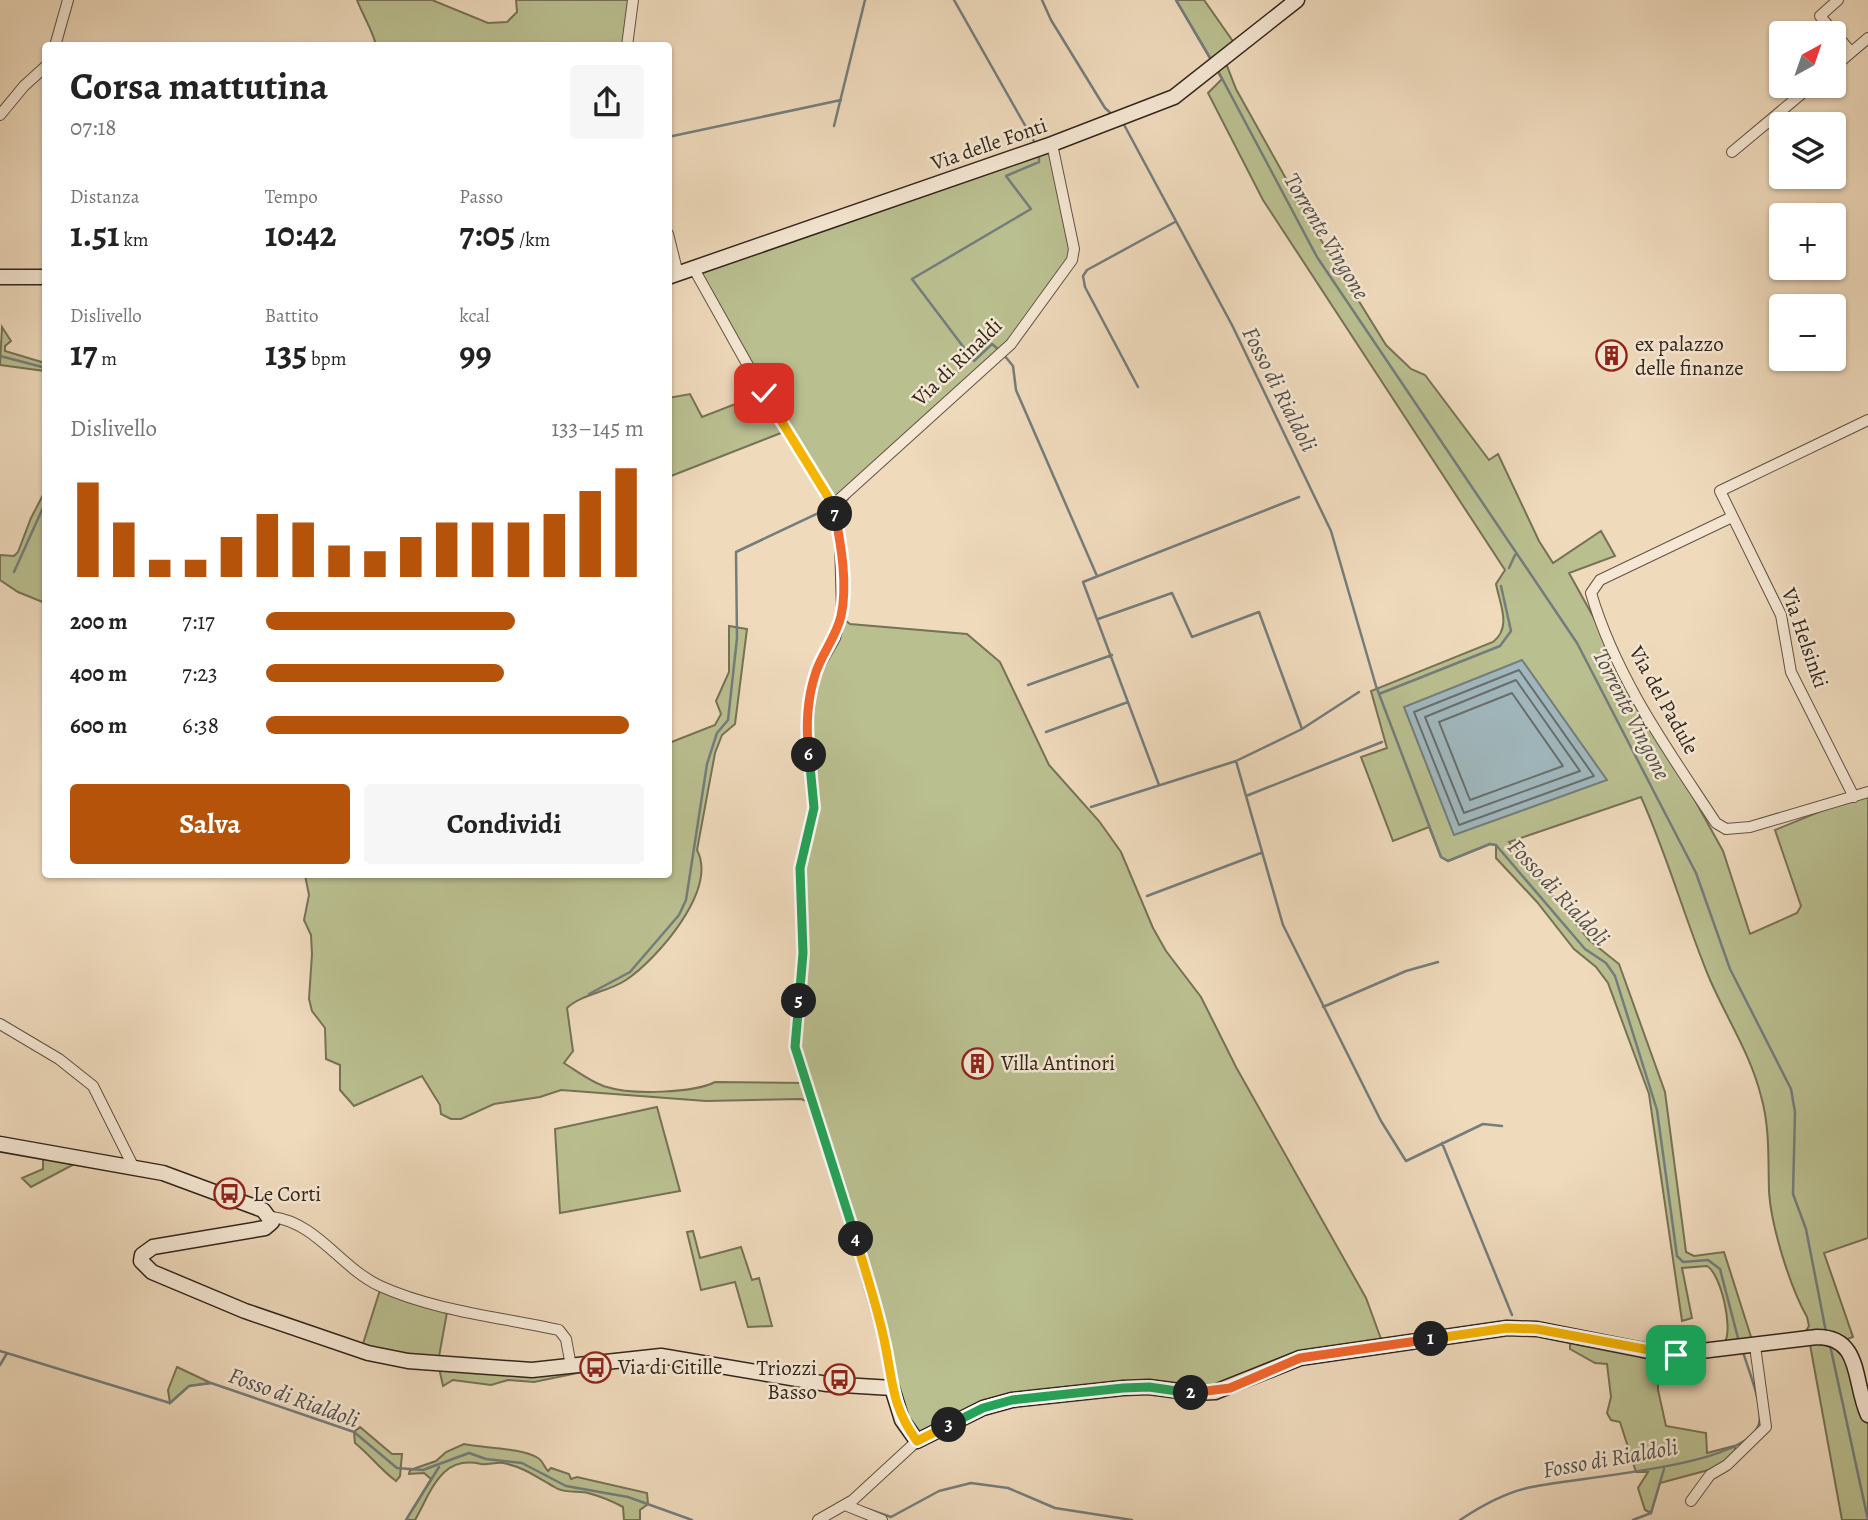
<!DOCTYPE html>
<html lang="it">
<head>
<meta charset="utf-8">
<style>
	:root { --surface:#fff; --page:#f6f6f6; --text:#222; --muted:#767676; --accent:#b45309 }
	body { margin:0; font-family:Alegreya,serif; background:var(--page); color:var(--text); height:100vh; display:flex; flex-direction:column; font-size:26px; white-space:nowrap }
	* { box-sizing:border-box; margin:0 }
	p { font-size:23px; color:var(--muted) }
	.icon { flex:none; width:38px; height:38px; fill:none; stroke:currentColor; stroke-width:2; stroke-linecap:round; stroke-linejoin:round }
	.map { position:relative; flex:1; overflow:hidden }
	.details { position:absolute; left:42px; top:42px; width:630px; height:836px; display:flex; flex-direction:column; background:var(--surface); border-radius:7px; box-shadow:0 2px 5px #0004 }
	.details>* { flex:none }
	.needle { width:46px; rotate:40deg }
	.controls { position:absolute; left:1769px; top:21px; display:grid; gap:14px }
	.controls a { display:grid; place-items:center; width:77px; height:77px; border-radius:7px; background:var(--surface); box-shadow:0 2px 5px #0004; font-size:35px }
	.pin { position:absolute; display:grid; place-items:center; width:60px; height:60px; color:#fff; margin:-30px; border-radius:14px; box-shadow:0 4px 10px #0006 }
	.km { position:absolute; width:35px; height:35px; margin:-18px; border-radius:50%; background:#222; color:#fff; font-size:19px; line-height:35px; text-align:center }
	.round { display:grid; place-items:center; flex:none; width:74px; height:74px; border-radius:7px; background:var(--page) }
	.summary { display:flex; align-items:center; justify-content:space-between; height:119px; padding:0 28px }
	h1 { font-size:38px; font-weight:700; line-height:52px }
	.stats { display:grid; grid-template-columns:repeat(3,1fr); gap:10px; height:119px; padding:7px 28px }
	.stats div { display:grid; align-content:center }
	.stats b { font-size:35px; font-weight:700 }
	.stats small { font-size:19px; font-weight:400 }
	.stats p { font-size:19px }
	.chart { height:196px; padding:14px 28px }
	.chart p { display:flex; justify-content:space-between }
	.chart svg { width:100%; height:126px; margin-top:7px; stroke:var(--accent); stroke-width:6 }
	.button { display:flex; gap:14px; margin-top:auto; padding:14px 28px }
	.button a { flex:1; height:80px; border-radius:7px; background:var(--accent); color:#fff; font-size:28px; font-weight:700; line-height:80px; text-align:center }
	.button a+a { background:var(--page); color:var(--text) }
	ul { padding:0 28px; list-style:none; font-size:23px }
	li { display:grid; grid-template-columns:112px 84px 1fr; align-items:center; height:52px }
	li i { height:18px; border-radius:9px; background:var(--accent) }
	.map>svg:first-child { display:block }
</style>
</head>
<body>
<div class="map">
<svg width="1868" height="1520" viewBox="0 0 1868 1520">
	<rect width="100%" height="100%" fill="#efdabc"/>
	<filter id="stains"><feTurbulence type="fractalNoise" baseFrequency=".00286" numOctaves="4"/><feColorMatrix values="0 0 0 0 .2 0 0 0 0 .09 0 0 0 0 .02 0 0 0 .5 -.17"/></filter>
	<radialGradient id="worn" r=".72"><stop offset=".6" stop-color="#630" stop-opacity="0"/><stop offset="1" stop-color="#630" stop-opacity=".3"/></radialGradient>
	<path fill="#babf90" stroke="#767256" stroke-width="2" fill-rule="evenodd" d="M357,0H432L488,23L507,22L517,12L516,0H633L627,46L376,45C372,29 363,16 357,0Z
		M1176,0H1204L1237,47L1224,58L1236,89L1313,227L1386,345L1411,369L1425,375L1489,460L1498,454L1539,541L1553,563L1601,531L1615,556L1569,573L1723,851L1750,934L1797,913L1801,906L1775,830L1868,792V1238L1824,1253L1853,1337L1842,1341L1868,1415V1520H1842L1809,1339L1725,1342C1733,1328 1721,1274 1707,1266L1682,1268L1692,1318L1682,1321L1649,1094L1608,983L1596,967L1574,949L1537,902L1496,858V845L1490,844L1448,861L1441,857L1429,827L1393,841L1361,757L1387,748L1371,691L1493,642C1512,627 1500,605 1496,584L1505,570L1263,200L1208,93L1222,79ZM1641,797C1667,855 1684,916 1708,975C1725,1016 1750,1052 1761,1096C1770,1128 1768,1158 1769,1191C1771,1226 1790,1287 1807,1317L1809,1326L1805,1332L1752,1340L1724,1252L1694,1256L1686,1252L1665,1092L1619,964L1589,940L1509,842Z
		M1052,144L1074,249L1011,344L833,505L786,431L671,476L668,398L690,394L702,417L764,393L694,269Z
		M2,327L11,341L5,346V351L45,363V371L0,365Z
		M45,491V603L18,592L0,580V555L14,556L18,552L31,518Z
		M841,617L850,624L967,634L1000,662L1049,765L1099,821L1121,852L1153,928L1166,951L1201,997L1236,1067L1366,1298L1381,1339L1327,1353L1230,1388L1149,1387L1012,1400L917,1441L892,1388L890,1337L820,1106L801,1099L706,1101L561,1090L540,1097L494,1104L461,1119H451L441,1114L440,1105L422,1076L354,1106L340,1090V1065L326,1059L325,1028L312,1011L309,999L312,954L311,935L304,920L309,895L305,875H668L669,743L715,725L721,714L716,701L729,672V626L747,629L735,724L722,735L715,753L697,850C718,890 657,959 626,980C608,992 582,994 567,1008L573,1051L564,1063C577,1071 592,1083 607,1087C631,1095 694,1093 715,1082L806,1083L795,1047L803,953L800,868L811,824L810,698Z
		M657,1107L680,1191L560,1213L555,1129Z
		M43,1152L84,1159L31,1187L22,1178L43,1169Z
		M693,1231L700,1258L741,1247L752,1280L759,1278L772,1326L748,1327L735,1282L701,1290L687,1232Z
		M381,1287L448,1307L438,1362L571,1366L578,1373L534,1382L508,1380L491,1385L453,1380L443,1386L438,1363L361,1350Z
		M1570,1336L1658,1354V1390L1666,1426L1706,1433L1707,1453L1734,1446L1738,1455L1727,1465L1660,1483L1651,1513L1645,1510L1638,1488L1648,1472H1636L1620,1422L1611,1420L1607,1413L1611,1397L1607,1364L1595,1363L1570,1349Z
		M177,1367L211,1383L189,1386L170,1403L168,1390Z
		M360,1427L392,1454H402L400,1476L396,1481C380,1469 370,1455 355,1443L354,1432Z
		M464,1444C483,1448 523,1448 538,1458C543,1461 544,1467 548,1471L551,1468L569,1474L571,1479L577,1477L647,1493L648,1504L640,1510V1520H624L623,1507C612,1501 599,1496 588,1493C578,1491 564,1493 556,1488C538,1478 524,1467 503,1463C496,1462 488,1465 481,1464C441,1455 432,1490 415,1520H406L431,1479L424,1473L409,1474L410,1470L436,1461L446,1452Z"/>
	<path fill="#a0b7bd" stroke="#747d7d" stroke-width="2" d="M1522,660L1607,780L1454,835L1404,707Z"/>
	<g fill="none" stroke-linecap="round" stroke-linejoin="round">
		<path stroke="#696e6c" stroke-width="2" d="M1519,670L1594,776L1459,825L1414,712Z
			M1516,680L1580,771L1464,813L1425,717Z
			M1512,693L1563,766L1470,800L1439,722Z"/>
		<path stroke="#747d7d" stroke-width="2.5" d="M954,0L1035,143
			M1042,0L1051,20L1105,108L1114,116
			M1176,0L1212,61
			M1217,69L1317,257L1577,643L1696,873L1730,969L1791,1089L1795,1112L1793,1194L1806,1229L1826,1332
			M1122,121L1232,325L1331,531L1376,686L1441,857L1448,861L1490,844L1496,845L1585,949L1606,963L1615,976L1657,1110L1677,1256L1683,1262L1708,1260L1720,1269L1739,1342
			M834,126L865,0
			M668,137L841,100
			M999,350L992,344L974,361L912,279L1031,209L1006,176L1039,162V152
			M1004,355L1013,366L1016,390L1097,576
			M0,356L46,368
			M1138,387L1085,287L1083,276L1087,270L1175,222
			M836,507L844,504L851,494
			M1509,568L1515,555
			M14,572L46,501
			M1098,619L1172,593L1192,637L1259,612L1302,729
			M1028,685L1112,655
			M1379,694L1500,646L1511,631L1501,586
			M1046,732L1128,702
			M1236,761L1283,925L1381,1121L1406,1161L1483,1124L1502,1126
			M1159,785L1083,582L1299,497
			M1246,796L1382,742
			M1091,807L1236,761L1302,729L1359,692
			M1147,896L1261,853
			M589,994L630,972L679,915L686,900L707,764L717,733L728,720L737,638L736,552L829,508
			M1323,1007L1406,971L1438,962
			M1442,1143L1512,1315
			M1830,1345L1868,1520
			M0,1351L170,1403L189,1386L211,1383L354,1432L397,1468L423,1470L469,1453L486,1459L522,1463L566,1486L628,1497L692,1520
			M0,1365L7,1353
			M856,1505L891,1517L939,1491L971,1483L1008,1488L1055,1508L1132,1520
			M406,1520L439,1467
			M1460,1520C1481,1506 1502,1494 1527,1488C1568,1477 1745,1469 1759,1424C1764,1407 1748,1369 1743,1352
			M1633,1520L1651,1513L1664,1469"/>
		<defs>
			<path id="street" d="M1838,0L1820,16L1851,52
				M55,46L68,0
				M627,46L633,0
				M1834,67L1868,38
				M0,115L24,86L46,66
				M1732,152L1811,86
				M668,234L678,274
				M694,269L746,362L833,505L840,541L842,611L835,638L815,673L810,698L807,740L814,808L800,868L803,953L795,1047L844,1198L886,1346L892,1388
				M833,505L1011,344L1072,260L1074,249L1052,144
				M1732,517L1600,580L1591,593C1616,678 1668,750 1716,823L1726,829L1750,827L1868,792
				M1854,797L1791,672L1781,615L1720,491L1868,420
				M0,1024L59,1059L93,1086L134,1168
				M272,1217C316,1222 341,1268 380,1286C435,1311 500,1317 559,1330L566,1339L571,1366
				M1691,1501L1710,1475L1727,1465L1766,1427L1755,1346
				M845,1505L882,1520
				M818,1520L853,1500L917,1441"/>
			<path id="secondary" d="M0,277H46
				M668,277L1052,144L1174,97L1297,0
				M0,1144L163,1173L263,1210L272,1222L265,1228L153,1247L142,1255L141,1261L152,1272L245,1311L368,1353L408,1361L532,1370L661,1356L827,1384L892,1388L902,1420L917,1441L983,1408L1012,1400L1123,1388L1149,1387L1195,1393L1215,1392L1300,1358L1507,1328L1537,1329L1668,1355L1817,1337C1862,1337 1853,1382 1868,1415"/>
		</defs>
		<use href="#street" stroke="#615244" stroke-width="12"/>
		<use href="#secondary" stroke="#32251c" stroke-width="17"/>
		<use href="#street" stroke="#f5e7d3" stroke-width="10"/>
		<use href="#secondary" stroke="#f5e7d3" stroke-width="14"/>
	</g>
	<g fill="none" stroke-linecap="round" stroke-linejoin="round">
		<defs>
			<path id="split-1" d="M1431,1339L1507,1328L1537,1329L1676,1355"/>
			<path id="split-2" d="M1191,1393L1230,1388L1300,1358L1431,1339"/>
			<path id="split-3" d="M949,1425L983,1408L1012,1400L1123,1388L1149,1387L1191,1393"/>
			<path id="split-4" d="M856,1239C866,1274 878,1309 885,1344C893,1383 892,1407 917,1441L949,1425"/>
			<path id="split-5" d="M799,1001L795,1047L856,1239"/>
			<path id="split-6" d="M799,1001L803,953L800,868L814,808L809,755"/>
			<path id="split-7" d="M809,755C806,730 807,700 815,675C821,654 836,638 841,616C848,585 841,545 835,514"/>
			<path id="split-8" d="M764,393L833,505L835,514"/>
		</defs>
		<use href="#split-1" stroke="#fff" stroke-width="14"/>
		<use href="#split-2" stroke="#fff" stroke-width="14"/>
		<use href="#split-3" stroke="#fff" stroke-width="14"/>
		<use href="#split-4" stroke="#fff" stroke-width="14"/>
		<use href="#split-5" stroke="#fff" stroke-width="14"/>
		<use href="#split-6" stroke="#fff" stroke-width="14"/>
		<use href="#split-7" stroke="#fff" stroke-width="14"/>
		<use href="#split-8" stroke="#fff" stroke-width="14"/>
		<use href="#split-1" stroke="#f5b400" stroke-width="9"/>
		<use href="#split-2" stroke="#f0652b" stroke-width="9"/>
		<use href="#split-3" stroke="#22a559" stroke-width="9"/>
		<use href="#split-4" stroke="#f5b400" stroke-width="9"/>
		<use href="#split-5" stroke="#22a559" stroke-width="9"/>
		<use href="#split-6" stroke="#22a559" stroke-width="9"/>
		<use href="#split-7" stroke="#f0652b" stroke-width="9"/>
		<use href="#split-8" stroke="#f5b400" stroke-width="9"/>
	</g>
	<defs>
		<symbol id="building-ring" viewBox="-11 -11 22 22"><circle r="9.5" fill="#f5e7d3" stroke="#8f2418" stroke-width="1.5"/><path d="M-4-6H4V6H1V3H-1V6H-4ZM-2.5-4.3h1.7v1.8h-1.7ZM.8-4.3h1.7v1.8H.8ZM-2.5-1h1.7V.8h-1.7ZM.8-1h1.7V.8H.8Z" fill="#8f2418"/></symbol>
		<symbol id="bus-ring" viewBox="-11 -11 22 22"><circle r="9.5" fill="#f5e7d3" stroke="#8f2418" stroke-width="1.5"/><path d="M-5-6H5V4H4V6H2V4H-2V6H-4V4H-5ZM-3.5-4V0h7V-4ZM-3.5 1.2v1.5H-2V1.2ZM2 1.2v1.5H3.5V1.2Z" fill="#8f2418"/></symbol>
	</defs>
	<g fill-rule="evenodd">
		<use href="#building-ring" x="1594" y="338" width="35" height="35"/>
		<use href="#building-ring" x="960" y="1046" width="35" height="35"/>
		<use href="#bus-ring" x="212" y="1176" width="35" height="35"/>
		<use href="#bus-ring" x="578" y="1350" width="35" height="35"/>
		<use href="#bus-ring" x="822" y="1362" width="35" height="35"/>
	</g>
	<g text-anchor="middle" stroke-width="5" stroke-linejoin="round" paint-order="stroke">
		<g font-size="21" fill="#32251c" stroke="#f5e7d3">
			<text transform="translate(989 144) rotate(-19)" y="7">Via delle Fonti</text>
			<text transform="translate(957 362) rotate(-44)" y="7">Via di Rinaldi</text>
			<text transform="translate(1805 638) rotate(71)" y="7">Via Helsinki</text>
			<text transform="translate(1664 700) rotate(61)" y="7">Via del Padule</text>
		</g>
		<g font-size="21" fill="#32251c" stroke="#f5e7d3" text-anchor="start">
			<text x="1635" y="351">ex palazzo<tspan x="1635" dy="24">delle finanze</tspan></text>
			<text x="1001" y="1070">Villa Antinori</text>
			<text x="253" y="1201">Le Corti</text>
			<text x="618" y="1374">Via di Citille</text>
			<text x="817" y="1375" text-anchor="end">Triozzi<tspan x="817" dy="24">Basso</tspan></text>
		</g>
		<g font-size="23" font-style="italic" fill="#53514c" stroke="#f5e7d3">
			<text transform="translate(1327 236) rotate(59)" y="8">Torrente Vingone</text>
			<text transform="translate(1280 389) rotate(63)" y="8">Fosso di Rialdoli</text>
			<text transform="translate(1632 714) rotate(63)" y="8">Torrente Vingone</text>
			<text transform="translate(1559 892) rotate(47)" y="8">Fosso di Rialdoli</text>
			<text transform="translate(294 1397) rotate(20)" y="8">Fosso di Rialdoli</text>
			<text transform="translate(1610 1458) rotate(-10)" y="8">Fosso di Rialdoli</text>
		</g>
	</g>
	<rect width="100%" height="100%" filter="url(#stains)"/>
	<rect width="100%" height="100%" fill="url(#worn)"/>
</svg>
<div class="controls">
<a><svg class="needle" viewBox="-14 -14 28 28"><path d="M0-13l5 13h-10z" fill="#e53935"/><path d="M0 13l5-13h-10z" fill="#767676"/></svg></a>
<a><svg class="icon" aria-label="layers" viewBox="0 0 24 24"><path d="M12 4l9 5-9 5-9-5zM3 14l9 5 9-5"/></svg></a>
<a>+</a>
<a>−</a>
</div>
<div class="pin" style="left:1676px;top:1355px;background:#1e9e55"><svg class="icon" aria-label="arrive" viewBox="0 0 24 24"><path d="M6 21V4h12l-3 4 3 4H6"/></svg></div>
<div class="pin" style="left:764px;top:393px;background:#d93025"><svg class="icon" aria-label="check" viewBox="0 0 24 24"><path d="M5 12l5 5 9-10"/></svg></div>
<b class="km" style="left:1431px;top:1339px">1</b>
<b class="km" style="left:1191px;top:1393px">2</b>
<b class="km" style="left:949px;top:1425px">3</b>
<b class="km" style="left:856px;top:1239px">4</b>
<b class="km" style="left:799px;top:1001px">5</b>
<b class="km" style="left:809px;top:755px">6</b>
<b class="km" style="left:835px;top:514px">7</b>
<section class="details">
<div class="summary"><div><h1>Corsa mattutina</h1><p>07:18</p></div><a class="round"><svg class="icon" aria-label="share" viewBox="0 0 24 24"><path d="M12 15V3M7 8l5-5 5 5M5 13v7h14v-7"/></svg></a></div>
<div class="stats">
<div><p>Distanza</p><b>1.51<small> km</small></b></div>
<div><p>Tempo</p><b>10:42</b></div>
<div><p>Passo</p><b>7:05<small> /km</small></b></div>
</div>
<div class="stats">
<div><p>Dislivello</p><b>17<small> m</small></b></div>
<div><p>Battito</p><b>135<small> bpm</small></b></div>
<div><p>kcal</p><b>99</b></div>
</div>
<div class="chart"><p><span>Dislivello</span>133–145 m</p>
<svg viewBox="0 0 160 44" preserveAspectRatio="none"><path d="M5 44V11M15 44V25M25 44V38M35 44V38M45 44V30M55 44V22M65 44V25M75 44V33M85 44V35M95 44V30M105 44V25M115 44V25M125 44V25M135 44V22M145 44V14M155 44V6"/></svg>
</div>
<ul>
<li><b>200 m</b>7:17<i style="width:66%"></i></li>
<li><b>400 m</b>7:23<i style="width:63%"></i></li>
<li><b>600 m</b>6:38<i style="width:96%"></i></li>
</ul>
<div class="button"><a>Salva</a><a>Condividi</a></div>
</section>
</div>
</body>
</html>
